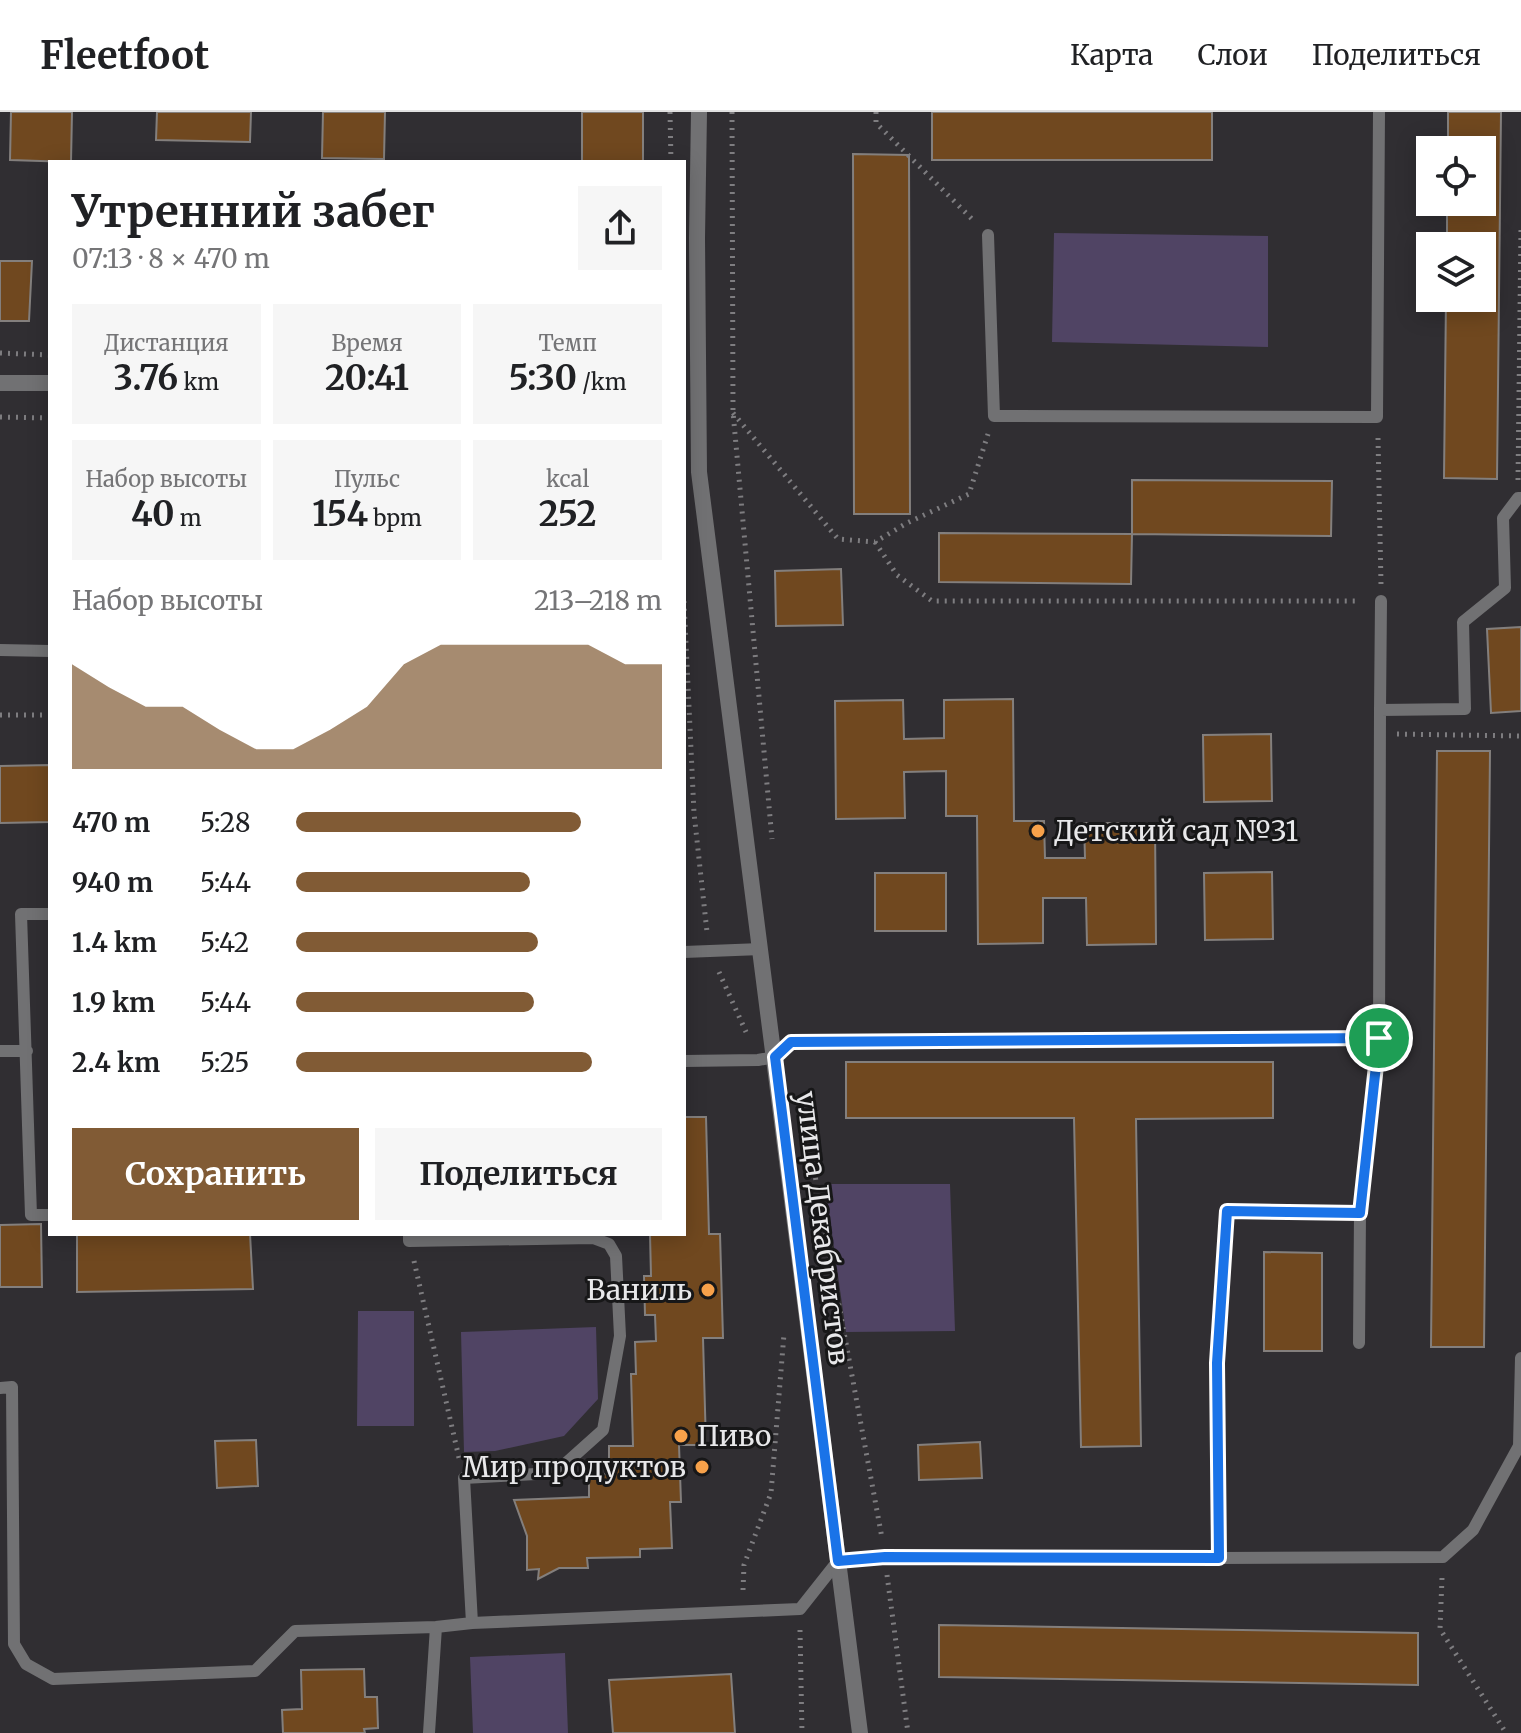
<!DOCTYPE html>
<html lang="ru">
<head>
<meta charset="utf-8">
<style>
	:root { --surface:#fff; --page:#f6f6f6; --text:#202124; --muted:#757577; --line:#e0e0e0; --accent:#815b35 }
	body { margin:0; font-family:Merriweather,serif; background:var(--page); color:var(--text); height:100vh; display:flex; flex-direction:column; font-size:30px; white-space:nowrap }
	* { box-sizing:border-box; margin:0 }
	p { font-size:26px; color:var(--muted) }
	.icon { flex:none; width:44px; height:44px; fill:none; stroke:currentColor; stroke-width:2; stroke-linecap:round; stroke-linejoin:round }
	.map { position:relative; flex:1; overflow:hidden }
	.side { position:absolute; left:48px; top:48px; width:638px; height:1076px; display:flex; flex-direction:column; background:var(--surface); border-radius:0px; box-shadow:0 4px 20px #0003 }
	.side>* { flex:none }
	.buttons { position:absolute; left:1416px; top:24px; display:grid; gap:16px }
	.buttons a { display:grid; place-items:center; width:80px; height:80px; border-radius:0px; background:var(--surface); box-shadow:0 4px 20px #0003; font-size:40px }
	.pin { position:absolute; display:grid; place-items:center; width:68px; height:68px; color:#fff; margin:-34px; border:4px solid #fff; border-radius:50%; box-shadow:0 2px 8px #0007 }
	.round { display:grid; place-items:center; flex:none; width:84px; height:84px; border-radius:0px; background:var(--page) }
	.summary { display:flex; align-items:center; justify-content:space-between; height:136px; padding:0 24px }
	h1 { font-size:44px; font-weight:700; line-height:60px }
	.stats { display:grid; grid-template-columns:repeat(3,1fr); gap:12px; height:136px; padding:8px 24px }
	.stats div { display:grid; align-content:center; border-radius:0px; background:var(--page); text-align:center }
	.stats b { font-size:34px; font-weight:700 }
	.stats small { font-size:22px; font-weight:400 }
	.stats p { font-size:22px }
	.chart { height:224px; padding:16px 24px }
	.chart p { display:flex; justify-content:space-between }
	.chart svg { width:100%; height:144px; margin-top:8px; fill:var(--accent); opacity:.7 }
	.cta { display:flex; gap:16px; margin-top:auto; padding:16px 24px }
	.cta a { flex:1; height:92px; border-radius:0px; background:var(--accent); color:#fff; font-size:32px; font-weight:700; line-height:92px; text-align:center }
	.cta a+a { background:var(--page); color:var(--text) }
	ul { padding:0 24px; list-style:none; font-size:26px }
	li { display:grid; grid-template-columns:128px 96px 1fr; align-items:center; height:60px }
	li i { height:20px; border-radius:10px; background:var(--accent) }
	header { display:flex; align-items:center; gap:48px; box-sizing:border-box; height:112px; padding:0 40px; background:var(--surface); border-bottom:2px solid var(--line) }
	header strong { font-size:38px }
	nav { display:flex; gap:44px; margin-inline-start:auto; font-size:28px }
	.map>svg:first-child { display:block }
</style>
</head>
<body>
<header>
<strong>Fleetfoot</strong>
<nav><a>Карта</a><a>Слои</a><a>Поделиться</a></nav>
</header>
<div class="map">
<svg width="1521" height="1621" viewBox="0 0 1521 1621">
	<rect width="100%" height="100%" fill="#302e32"/>
	<path fill="#504464" d="M1054,121L1268,124V235L1052,230Z
		M825,1072H950L955,1219L846,1220Z
		M358,1199H414V1314H357Z
		M596,1215L598,1287L564,1324L495,1339L464,1340L461,1220Z
		M565,1541L568,1621H473L470,1545Z"/>
	<path fill="#70481f" stroke="#837f7d" stroke-width="2" d="M11,0H72L71,50L10,48Z
		M157,0H251L250,30L156,28Z
		M323,0H385L384,47L322,46Z
		M582,0H643V50H582Z
		M932,0H1212V48H932Z
		M1448,0H1501L1497,367L1444,366L1446,186H1482V134H1447V90H1482V38H1448Z
		M853,42L909,43L910,402H854Z
		M0,149H32L29,209H0Z
		M1132,368L1332,369L1331,424L1132,422Z
		M939,421L1132,422L1131,472L939,470Z
		M841,457L843,513L776,514L775,459Z
		M1521,515V599L1491,601L1487,517Z
		M1013,587L1014,709H1044L1045,746H1085L1084,711H1155L1156,832L1087,833L1086,786H1043V831L978,832L977,704H946V659L904,660L905,706L836,707L835,589L903,588L904,627L944,626V588Z
		M1271,622L1272,689L1204,690L1203,623Z
		M1437,639H1490L1484,1235H1431Z
		M50,653V710L0,711V654Z
		M1272,760L1273,827L1205,828L1204,761Z
		M875,761H946V819H875Z
		M846,950H1273V1006L1136,1007L1141,1334L1081,1335L1074,1006H846Z
		M684,1005H706L709,1122H720L723,1226H703L706,1333H679L681,1390H670L672,1436L640,1437V1445L587,1446L588,1456H559L538,1467L539,1457L527,1458V1424L514,1388L589,1385V1363L609,1362V1334H633L631,1262H636L635,1230L656,1229L655,1203H645L644,1164H651L650,1122H684Z
		M41,1112L42,1175H0V1113Z
		M77,1122H250L253,1177L77,1180Z
		M1264,1140L1322,1141V1239H1264Z
		M256,1328L258,1374L217,1376L215,1329Z
		M980,1330L982,1366L919,1368L918,1333Z
		M939,1513L1418,1521V1573L939,1565Z
		M364,1557L365,1585H377L378,1616L364,1617L365,1621H283L282,1598L302,1597L301,1558Z
		M731,1562L735,1621H613L609,1568Z"/>
	<g fill="none" stroke-linecap="round" stroke-linejoin="round">
		<path stroke="#7e7d80" stroke-width="5" stroke-dasharray="2 6" stroke-linecap="butt" d="M670,0L671,50
			M732,0L733,300L772,727
			M876,0V11L975,110
			M0,241L50,243
			M733,301L838,427L875,430L907,411L969,382L988,322
			M0,305L50,306
			M1378,326L1381,472
			M1518,368L1521,117
			M875,430L897,463L932,489H1360
			M684,489L694,701L707,820
			M0,603H50
			M1397,622L1521,624
			M719,860L746,920
			M814,1058L882,1426
			M414,1149L459,1346
			M887,1463L908,1621
			M1442,1466L1440,1517L1506,1621
			M743,1478L744,1453L771,1381L784,1222
			M800,1518L802,1621"/>
		<path stroke="#717173" stroke-width="12" d="M988,123L994,304L1377,305L1379,0
			M0,538L50,539
			M1380,598L1381,489
			M50,802H21L31,1103H50
			M684,840L761,837
			M0,939H27
			M684,949L758,948L775,945L791,930L1379,926
			M409,1122V1129L593,1126L609,1132L616,1144L620,1224L603,1318L555,1361L464,1366L472,1511
			M1359,1231L1360,1101L1379,926L1380,598L1465,597L1463,510L1505,476L1503,406L1518,386H1521
			M0,1276L12,1275L14,1532L26,1552L53,1567L255,1559L295,1519L436,1515L472,1511L800,1497L838,1449L885,1445L1219,1446L1443,1445L1473,1418L1519,1334L1521,1246
			M1219,1446L1217,1251L1227,1099L1360,1101
			M429,1621L436,1515"/>
		<path stroke="#717173" stroke-width="16" d="M699,0L697,126L699,360L860,1621
			M0,271H50"/>
	</g>
	<g fill="none" stroke-linecap="round" stroke-linejoin="round">
		<defs>
			<path id="route" d="M1379,926L1360,1101L1227,1099L1217,1251L1219,1446L885,1445L838,1449L775,945L791,930Z"/>
		</defs>
		<use href="#route" stroke="#fff" stroke-width="16"/>
		<use href="#route" stroke="#1a73e8" stroke-width="10"/>
	</g>
	<g fill="#f7a14a" stroke="#171718" stroke-width="3">
		<circle cx="1038" cy="719" r="8"/>
		<circle cx="708" cy="1178" r="8"/>
		<circle cx="681" cy="1324" r="8"/>
		<circle cx="702" cy="1355" r="8"/>
	</g>
	<g text-anchor="middle" stroke-width="6" stroke-linejoin="round" paint-order="stroke">
		<g font-size="28" fill="#e8e8ea" stroke="#171718" text-anchor="start">
			<text x="1054" y="729">Детский сад №31</text>
			<text x="692" y="1188" text-anchor="end">Ваниль</text>
			<text x="697" y="1334">Пиво</text>
			<text x="686" y="1365" text-anchor="end">Мир продуктов</text>
		</g>
		<g font-size="28" fill="#e8e8ea" stroke="#171718">
			<text transform="translate(823 1116) rotate(83)" y="10">улица Декабристов</text>
		</g>
	</g>
</svg>
<div class="buttons">
<a><svg class="icon" aria-label="locate" viewBox="0 0 24 24"><circle cx="12" cy="12" r="6"/><path d="M12 2v4M12 18v4M2 12h4M18 12h4"/></svg></a>
<a><svg class="icon" aria-label="layers" viewBox="0 0 24 24"><path d="M12 4l9 5-9 5-9-5zM3 14l9 5 9-5"/></svg></a>
</div>
<div class="pin" style="left:1379px;top:926px;background:#1e9e55"><svg class="icon" aria-label="arrive" viewBox="0 0 24 24"><path d="M6 21V4h12l-3 4 3 4H6"/></svg></div>
<section class="side">
<div class="summary"><div><h1>Утренний забег</h1><p>07:13 · 8 × 470 m</p></div><a class="round"><svg class="icon" aria-label="share" viewBox="0 0 24 24"><path d="M12 15V3M7 8l5-5 5 5M5 13v7h14v-7"/></svg></a></div>
<div class="stats">
<div><p>Дистанция</p><b>3.76<small> km</small></b></div>
<div><p>Время</p><b>20:41</b></div>
<div><p>Темп</p><b>5:30<small> /km</small></b></div>
</div>
<div class="stats">
<div><p>Набор высоты</p><b>40<small> m</small></b></div>
<div><p>Пульс</p><b>154<small> bpm</small></b></div>
<div><p>kcal</p><b>252</b></div>
</div>
<div class="chart"><p><span>Набор высоты</span>213–218 m</p>
<svg viewBox="0 0 160 44" preserveAspectRatio="none"><path d="M0 44V12L10 19L20 25L30 25L40 32L50 38L60 38L70 32L80 25L90 12L100 6L110 6L120 6L130 6L140 6L150 12L160 12V44z"/></svg>
</div>
<ul>
<li><b>470 m</b>5:28<i style="width:78%"></i></li>
<li><b>940 m</b>5:44<i style="width:64%"></i></li>
<li><b>1.4 km</b>5:42<i style="width:66%"></i></li>
<li><b>1.9 km</b>5:44<i style="width:65%"></i></li>
<li><b>2.4 km</b>5:25<i style="width:81%"></i></li>
</ul>
<div class="cta"><a>Сохранить</a><a>Поделиться</a></div>
</section>
</div>
</body>
</html>
